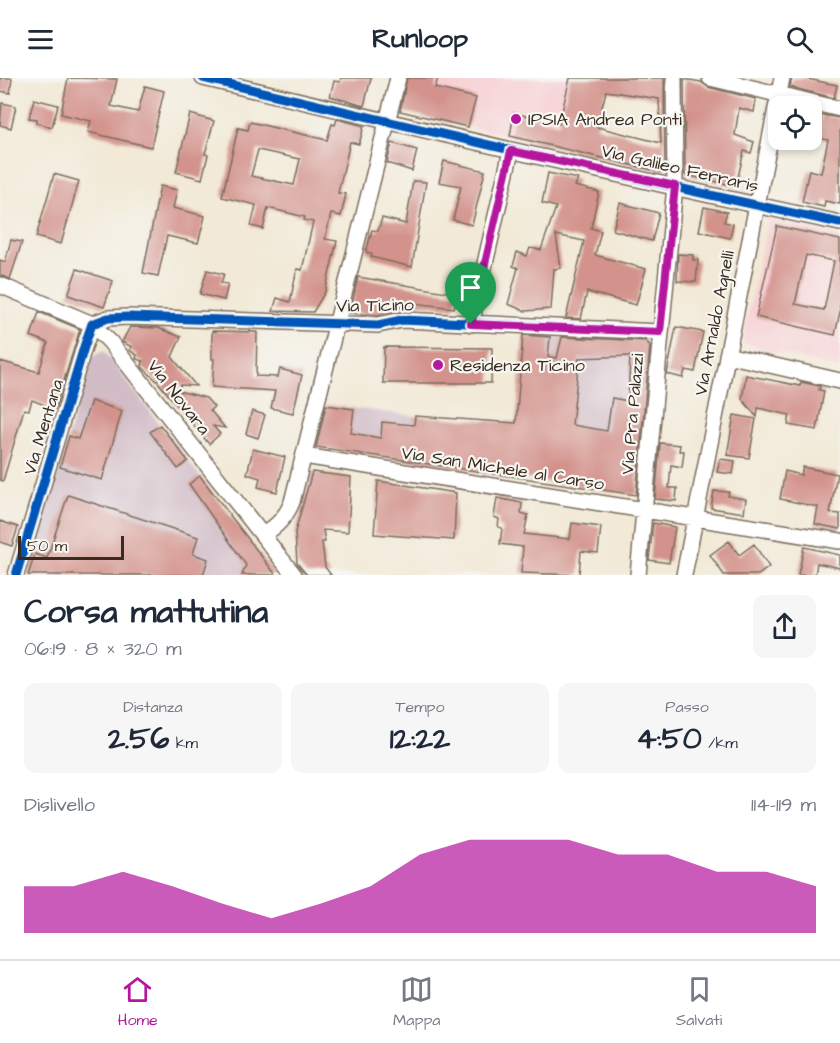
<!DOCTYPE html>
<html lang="it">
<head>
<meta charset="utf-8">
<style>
	:root { --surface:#fff; --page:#f6f6f7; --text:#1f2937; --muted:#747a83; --line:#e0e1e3; --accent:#b5179e }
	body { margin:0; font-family:"Architects Daughter",sans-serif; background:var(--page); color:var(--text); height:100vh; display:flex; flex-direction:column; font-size:22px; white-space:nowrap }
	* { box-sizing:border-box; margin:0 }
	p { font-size:20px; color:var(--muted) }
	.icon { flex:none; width:33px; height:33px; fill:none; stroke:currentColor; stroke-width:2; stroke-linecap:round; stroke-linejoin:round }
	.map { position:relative; height:497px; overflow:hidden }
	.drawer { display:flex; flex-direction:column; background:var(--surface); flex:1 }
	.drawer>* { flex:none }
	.buttons { position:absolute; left:768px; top:18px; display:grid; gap:12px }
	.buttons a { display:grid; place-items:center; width:54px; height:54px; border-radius:12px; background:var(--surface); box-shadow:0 3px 9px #0003; font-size:30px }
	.scale { position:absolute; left:18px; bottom:15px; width:106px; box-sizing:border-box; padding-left:6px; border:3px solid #3b2a1e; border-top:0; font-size:16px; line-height:21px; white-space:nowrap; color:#3b2a1e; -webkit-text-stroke:4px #f6f6f2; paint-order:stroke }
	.pin { position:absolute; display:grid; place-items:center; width:51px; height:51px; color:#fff; margin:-62px -26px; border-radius:50% 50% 50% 0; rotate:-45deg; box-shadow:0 0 6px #0007 }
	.pin .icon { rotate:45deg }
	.round { display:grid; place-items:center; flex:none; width:63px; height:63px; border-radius:12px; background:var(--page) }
	.summary { display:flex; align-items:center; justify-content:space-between; height:102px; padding:0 24px }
	h1 { font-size:33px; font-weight:700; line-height:45px }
	.metrics { display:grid; grid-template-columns:repeat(3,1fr); gap:9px; height:102px; padding:6px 24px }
	.metrics div { display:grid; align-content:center; border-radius:12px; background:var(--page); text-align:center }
	.metrics b { font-size:30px; font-weight:700 }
	.metrics small { font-size:16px; font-weight:400 }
	.metrics p { font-size:16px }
	.chart { height:168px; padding:12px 24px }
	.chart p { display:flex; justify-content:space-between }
	.chart svg { width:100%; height:108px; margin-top:6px; fill:var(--accent); opacity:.7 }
	header { display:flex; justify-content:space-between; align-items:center; height:78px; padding:0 24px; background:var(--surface); font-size:27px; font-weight:700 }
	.tab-bar { display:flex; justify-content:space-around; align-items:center; height:84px; border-top:2px solid var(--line); background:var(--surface); font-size:16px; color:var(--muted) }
	.tab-bar a { display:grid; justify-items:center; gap:3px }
	.tab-bar .active { color:var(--accent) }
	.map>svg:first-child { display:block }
</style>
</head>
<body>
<header><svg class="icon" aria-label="menu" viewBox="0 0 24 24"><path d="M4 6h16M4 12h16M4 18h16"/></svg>Runloop<svg class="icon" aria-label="search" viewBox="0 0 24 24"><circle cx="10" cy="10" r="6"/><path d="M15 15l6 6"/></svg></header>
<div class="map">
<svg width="840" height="497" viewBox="0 0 840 497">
	<rect width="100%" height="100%" fill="#f6f6f2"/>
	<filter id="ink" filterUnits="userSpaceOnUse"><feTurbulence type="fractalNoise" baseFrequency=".0167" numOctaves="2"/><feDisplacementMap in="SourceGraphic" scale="12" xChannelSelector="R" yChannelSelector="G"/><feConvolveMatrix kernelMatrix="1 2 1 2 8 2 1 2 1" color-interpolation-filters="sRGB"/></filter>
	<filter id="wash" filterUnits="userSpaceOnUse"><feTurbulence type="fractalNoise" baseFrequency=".008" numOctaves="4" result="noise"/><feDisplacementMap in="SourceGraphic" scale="24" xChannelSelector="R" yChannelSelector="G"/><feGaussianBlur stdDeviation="1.35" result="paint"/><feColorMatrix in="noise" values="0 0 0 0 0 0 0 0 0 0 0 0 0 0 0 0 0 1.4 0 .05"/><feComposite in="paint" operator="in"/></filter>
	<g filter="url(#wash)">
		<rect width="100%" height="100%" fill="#f2e9d6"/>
		<path fill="#f7cfd3" d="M407,0H609L591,76L399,33Z
			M768,140L840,157V291L742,265Z"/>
		<path fill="#d2bdc7" d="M524,257L644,261L651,270L637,417L315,368L326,327L415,338L516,344Z
			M104,273L171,361L276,497H28L91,279Z"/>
		<g id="blocks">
			<path fill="#d3928b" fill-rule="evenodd" d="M0,0H12L10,15L0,13Z
				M68,0L117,1L111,28L138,34L145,8L164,13L151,69L88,54L91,43L61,36Z
				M341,0H371L364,28L330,18L334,3L340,4Z
				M407,0H438L435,10L476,20L468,49L400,33Z
				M570,0H664L665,95L510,58L514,35L559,46ZM606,13L659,21L661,65L597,49Z
				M792,0H803L837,7L834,20L790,9Z
				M684,1L701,4L708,9L756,21L754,34L739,30L735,57L754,64L751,75L744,73L736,108L685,97Z
				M34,21L58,27L52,49L36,45L37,41L29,40Z
				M2,25L16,28L11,50L0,47Z
				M190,36L214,43L205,76L208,77L202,101L176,94Z
				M822,37L840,40V126L825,123L824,129L802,124L809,92L821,95L828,62L818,60Z
				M337,41L364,48L359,66L350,64L338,115L346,116L341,138L331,136L325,161L337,163L325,214L313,234L273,233L277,220L290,224L297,191L302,192L313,144L304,142L305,139L268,130L263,151L251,148L256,127L222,119L238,50L248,52L250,44L327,62L332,46L335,47ZM258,72L300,81L294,107L251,98Z
				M392,65L417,72L412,93L387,85Z
				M444,83L485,93L472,147L453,142L461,108L439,104Z
				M548,95L578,101L575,108L599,114L591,150L601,153L595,177L646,191L636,227L587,214L581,241L566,240L584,163L556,157L561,190L554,191L551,231L525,233L508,226L518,190L513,188L517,174L527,178L530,170L541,172L556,129L542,125Z
				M54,96L79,103L61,166L36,159Z
				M413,103L426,104L412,189L371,179L372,176L366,174L372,152L378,153L382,140L406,146Z
				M160,108L177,112L173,130L205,138L198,165L167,158L158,198L143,195Z
				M620,125L659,135L652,163L613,152Z
				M704,129L727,134L724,144L733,146L730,160L699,153Z
				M777,148L840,162V234L835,257L756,239ZM806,177L834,183L824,232L795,226Z
				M11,162L22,164L10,201L0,197V182L5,184Z
				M678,176L693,177V182H698L696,204L677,203Z
				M77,191L113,203L104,229L68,217Z
				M207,192L224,196L221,205L228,206L224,222L200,216Z
				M358,199L458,216L454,230L406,224L395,234L377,237L350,235Z
				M39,234L80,251L55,331L32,322L29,332L24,331L3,403L0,402V283L39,294L48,265L31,258Z
				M130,249L158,250L181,259L172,279L196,308L180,307L179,313L206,320L214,329L210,332L225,350L213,348L220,356L209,366L157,303L142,289L143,283L136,281L137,277L129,272L132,269L122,264Z
				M676,249L703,254L695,294L685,292L683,300L667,296Z
				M212,253L257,254L256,298L278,299L280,291L302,297L293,335L271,330L275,313L212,309L214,281H212Z
				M523,257L550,259L548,279L557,280L562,259L646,263L650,268L636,417L316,369L326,327L354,331L351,355L381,360L382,344L414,347L415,338L516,345ZM630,278L628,323L612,320L607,353L572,347L579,280Z
				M384,269L492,270L491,305H383Z
				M746,297L800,308L801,304L820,308L819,312L824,313L817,352L788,347L790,337L758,330L757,339L742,321Z
				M91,323L122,333L102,402L60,389L69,358L78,361Z
				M252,333L265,337L258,360L246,356Z
				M734,337L756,341L749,380L727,377Z
				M160,347L188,383L178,391L150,354Z
				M660,365L680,367L679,373H684L682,389L671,387L669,410H677L676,423L655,421Z
				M253,371L285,379L277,414L258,409L260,400L247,396Z
				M720,381L735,383L733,396L717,394Z
				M803,389L837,396L830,435L840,436V451L815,446L818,429L780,421L785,393L801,397Z
				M312,394L351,399L348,454L323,452L325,464H322L325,489L331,497H307L297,485L295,454Z
				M200,398L262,479L276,497H242L246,487L189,406Z
				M378,403L456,415L454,462L374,456Z
				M714,413L729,414L728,418L746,421L744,435L711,430Z
				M68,417L198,459L193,476L208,481L203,497H28L35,476L47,480Z
				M497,420L522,425L521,435L528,437L524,456L570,461L572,445L601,449L598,475L581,473L579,497L521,495L523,469L500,466L502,450L498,449L499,441L494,439Z
				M0,443L18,449L12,468L0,464Z
				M653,445L675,449L669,485L649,482Z
				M729,463L739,477L754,466L769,489L758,497H724L710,477Z
				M804,469L840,477V490L817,485L815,497H798Z"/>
		</g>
	</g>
	<g filter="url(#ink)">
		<use href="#blocks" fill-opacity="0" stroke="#7b6d5e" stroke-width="1.5"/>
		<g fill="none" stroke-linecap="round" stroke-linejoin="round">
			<defs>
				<path id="minor" d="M203,0C415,50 627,100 840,145
					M710,0L840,31
					M0,207L92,246L110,264L294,497
					M471,246L511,73
					M727,277L840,303
					M304,378L840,463
					M263,457C277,448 286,439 292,424L398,0
					M16,497L84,269L92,246L108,240L128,239L378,247L402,242L660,254
					M638,497L675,108L674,0
					M684,497L782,0"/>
			</defs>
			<use href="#minor" stroke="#7b6d5e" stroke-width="18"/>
			<use href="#minor" stroke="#fff" stroke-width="15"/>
			<defs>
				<path id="cycleway" d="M203,0C415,50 627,100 840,145
					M16,497L84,269L92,246L108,240L128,239L378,247L402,242L660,254"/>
			</defs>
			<use href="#cycleway" stroke="#f6f6f2" stroke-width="13"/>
			<use href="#cycleway" stroke="#0057b8" stroke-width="9"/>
		</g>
	</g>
	<g fill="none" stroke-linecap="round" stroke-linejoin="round" filter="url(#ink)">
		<defs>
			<path id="route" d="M511,73L675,108L660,254L471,246Z"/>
		</defs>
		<use href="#route" stroke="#fff" stroke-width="12"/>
		<use href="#route" stroke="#b5179e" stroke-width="8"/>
	</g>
	<g fill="#b5179e" stroke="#f6f6f2" stroke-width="2">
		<circle cx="516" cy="41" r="6"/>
		<circle cx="438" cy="287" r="6"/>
	</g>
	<g text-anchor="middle" stroke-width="4.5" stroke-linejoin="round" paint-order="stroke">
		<g font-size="18" fill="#3b2a1e" stroke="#f6f6f2" text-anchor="start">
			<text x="528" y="47">IPSIA Andrea Ponti</text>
			<text x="450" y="293">Residenza Ticino</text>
		</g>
		<g font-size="18" fill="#3b2a1e" stroke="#f6f6f2">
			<text transform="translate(680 90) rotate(13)" y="6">Via Galileo Ferraris</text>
			<text transform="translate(375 227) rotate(-1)" y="6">Via Ticino</text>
			<text transform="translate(714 245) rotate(-79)" y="6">Via Arnaldo Agnelli</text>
			<text transform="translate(179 319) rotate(52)" y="6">Via Novara</text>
			<text transform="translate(632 336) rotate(-85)" y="6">Via Pra Palazzi</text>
			<text transform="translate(43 349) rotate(-73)" y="6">Via Mentana</text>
			<text transform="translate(503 390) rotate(9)" y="6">Via San Michele al Carso</text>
		</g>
	</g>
</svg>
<div class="buttons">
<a><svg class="icon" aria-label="locate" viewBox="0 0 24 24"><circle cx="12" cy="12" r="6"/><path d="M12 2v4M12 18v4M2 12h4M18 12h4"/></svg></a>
</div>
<div class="scale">50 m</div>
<div class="pin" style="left:471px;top:246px;background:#1e9e55"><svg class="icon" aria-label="arrive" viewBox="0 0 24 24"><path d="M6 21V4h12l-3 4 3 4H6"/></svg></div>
</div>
<section class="drawer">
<div class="summary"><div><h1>Corsa mattutina</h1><p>06:19 · 8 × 320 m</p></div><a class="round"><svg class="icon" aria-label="share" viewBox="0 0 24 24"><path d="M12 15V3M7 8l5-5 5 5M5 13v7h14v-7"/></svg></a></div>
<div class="metrics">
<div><p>Distanza</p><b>2.56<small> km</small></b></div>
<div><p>Tempo</p><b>12:22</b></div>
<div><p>Passo</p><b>4:50<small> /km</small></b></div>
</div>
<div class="chart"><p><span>Dislivello</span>114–119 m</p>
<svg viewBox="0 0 160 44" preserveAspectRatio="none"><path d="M0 44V25L10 25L20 19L30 25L40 32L50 38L60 32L70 25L80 12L90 6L100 6L110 6L120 12L130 12L140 19L150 19L160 25V44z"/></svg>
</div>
</section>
<nav class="tab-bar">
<a class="active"><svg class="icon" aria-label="home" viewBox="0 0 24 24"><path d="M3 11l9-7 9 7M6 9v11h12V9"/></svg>Home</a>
<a><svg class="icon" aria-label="map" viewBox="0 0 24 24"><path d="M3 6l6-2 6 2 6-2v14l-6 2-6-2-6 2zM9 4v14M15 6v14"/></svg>Mappa</a>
<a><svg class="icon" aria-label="saved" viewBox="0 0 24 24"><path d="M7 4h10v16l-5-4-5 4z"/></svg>Salvati</a>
</nav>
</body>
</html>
